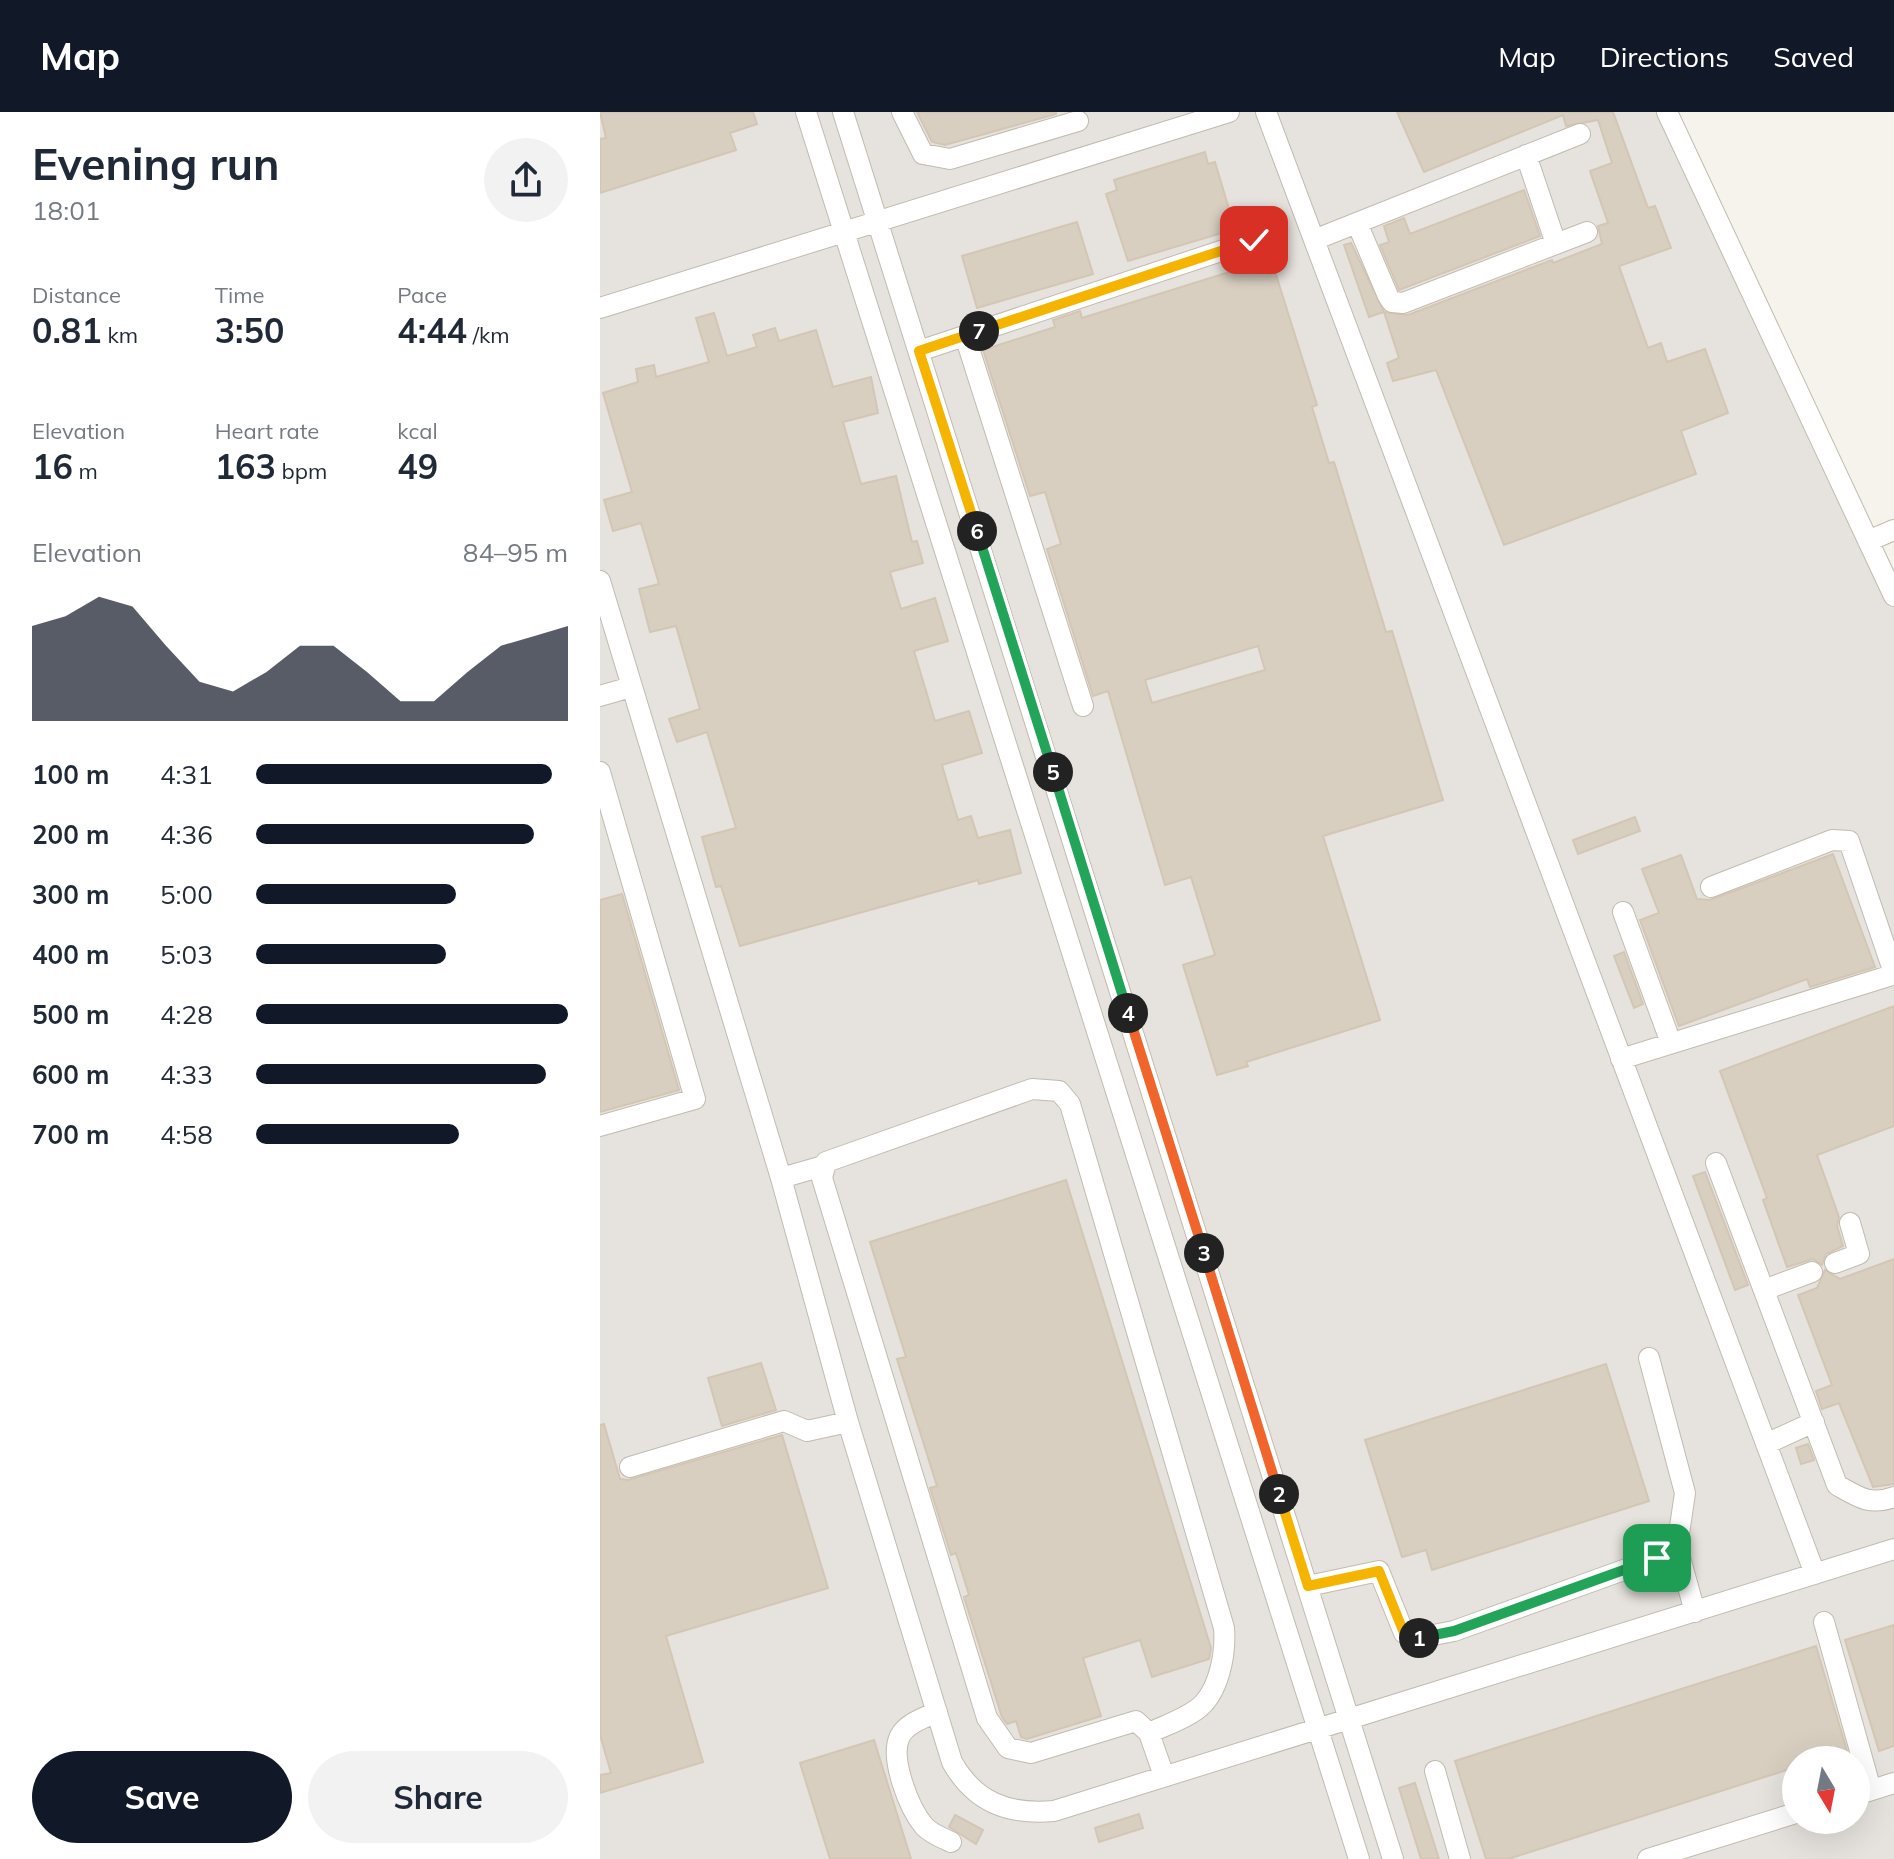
<!DOCTYPE html>
<html lang="en">
<head>
<meta charset="utf-8">
<style>
	:root { --surface:#fff; --page:#f2f2f3; --text:#1f2937; --muted:#747a83; --accent:#111827 }
	body { margin:0; font-family:Mulish,sans-serif; background:var(--page); color:var(--text); height:100vh; display:flex; flex-direction:column; font-size:30px; white-space:nowrap }
	* { box-sizing:border-box; margin:0 }
	p { font-size:26px; color:var(--muted) }
	.icon { flex:none; width:44px; height:44px; fill:none; stroke:currentColor; stroke-width:2; stroke-linecap:round; stroke-linejoin:round }
	.map { position:relative; flex:1; overflow:hidden }
	.side { display:flex; flex-direction:column; background:var(--surface); width:600px }
	.side>* { flex:none }
	.needle { width:52px; rotate:170deg }
	.controls { position:absolute; left:1182px; top:1634px; display:grid; gap:16px }
	.controls a { display:grid; place-items:center; width:88px; height:88px; border-radius:50%; background:var(--surface); box-shadow:0 8px 32px #0002; font-size:40px }
	.pin { position:absolute; display:grid; place-items:center; width:68px; height:68px; color:#fff; margin:-34px; border-radius:16px; box-shadow:0 4px 12px #0006 }
	.km { position:absolute; width:40px; height:40px; margin:-20px; border-radius:50%; background:#222; color:#fff; font-size:22px; line-height:40px; text-align:center }
	.round { display:grid; place-items:center; flex:none; width:84px; height:84px; border-radius:42px; background:var(--page) }
	.head { display:flex; align-items:center; justify-content:space-between; height:136px; padding:0 32px }
	h1 { font-size:44px; font-weight:700; line-height:60px }
	.figures { display:grid; grid-template-columns:repeat(3,1fr); gap:12px; height:136px; padding:8px 32px }
	.figures div { display:grid; align-content:center }
	.figures b { font-size:34px; font-weight:700 }
	.figures small { font-size:22px; font-weight:400 }
	.figures p { font-size:22px }
	.chart { height:224px; padding:16px 32px }
	.chart p { display:flex; justify-content:space-between }
	.chart svg { width:100%; height:144px; margin-top:8px; fill:var(--accent); opacity:.7 }
	.cta { display:flex; gap:16px; margin-top:auto; padding:16px 32px }
	.cta a { flex:1; height:92px; border-radius:48px; background:var(--accent); color:#fff; font-size:32px; font-weight:700; line-height:92px; text-align:center }
	.cta a+a { background:var(--page); color:var(--text) }
	ul { padding:0 32px; list-style:none; font-size:26px }
	li { display:grid; grid-template-columns:128px 96px 1fr; align-items:center; height:60px }
	li i { height:20px; border-radius:10px; background:var(--accent) }
	header { display:flex; align-items:center; gap:48px; box-sizing:border-box; height:112px; padding:0 40px; background:var(--accent); color:#fff }
	header strong { font-size:38px }
	nav { display:flex; gap:44px; margin-inline-start:auto; font-size:28px }
	main { display:flex; flex:1; min-height:0 }
	.map>svg:first-child { display:block }
</style>
</head>
<body>
<header>
<strong>Map</strong>
<nav><a>Map</a><a>Directions</a><a>Saved</a></nav>
</header>
<main>
<section class="side">
<div class="head"><div><h1>Evening run</h1><p>18:01</p></div><a class="round"><svg class="icon" aria-label="share" viewBox="0 0 24 24"><path d="M12 15V3M7 8l5-5 5 5M5 13v7h14v-7"/></svg></a></div>
<div class="figures">
<div><p>Distance</p><b>0.81<small> km</small></b></div>
<div><p>Time</p><b>3:50</b></div>
<div><p>Pace</p><b>4:44<small> /km</small></b></div>
</div>
<div class="figures">
<div><p>Elevation</p><b>16<small> m</small></b></div>
<div><p>Heart rate</p><b>163<small> bpm</small></b></div>
<div><p>kcal</p><b>49</b></div>
</div>
<div class="chart"><p><span>Elevation</span>84–95 m</p>
<svg viewBox="0 0 160 44" preserveAspectRatio="none"><path d="M0 44V15L10 12L20 6L30 9L40 21L50 32L60 35L70 29L80 21L90 21L100 29L110 38L120 38L130 29L140 21L150 18L160 15V44z"/></svg>
</div>
<ul>
<li><b>100 m</b>4:31<i style="width:95%"></i></li>
<li><b>200 m</b>4:36<i style="width:89%"></i></li>
<li><b>300 m</b>5:00<i style="width:64%"></i></li>
<li><b>400 m</b>5:03<i style="width:61%"></i></li>
<li><b>500 m</b>4:28<i style="width:100%"></i></li>
<li><b>600 m</b>4:33<i style="width:93%"></i></li>
<li><b>700 m</b>4:58<i style="width:65%"></i></li>
</ul>
<div class="cta"><a>Save</a><a>Share</a></div>
</section>
<div class="map">
<svg width="1294" height="1747" viewBox="0 0 1294 1747">
	<rect width="100%" height="100%" fill="#f6f3ec"/>
	<path fill="#e6e2dd" fill-rule="evenodd" d="M0,0H1070L1294,482V1747H0ZM1196,1648H1256V1708H1196Z"/>
	<path fill="#d8cfc1" stroke="#d3c7b4" stroke-width="2" fill-rule="evenodd" d="M0,0H153L157,12L130,21L136,38L0,81V27L6,26Z
		M317,0H456V2L345,33L332,30Z
		M797,0H1013L1048,96L1055,94L1071,136L1019,154L1048,236L1061,231L1067,250L1105,237L1128,301L1081,319L1096,362L904,433L836,258L793,269L787,251L799,246L784,200L808,203L952,148L953,151L1002,132L998,114L1008,111L990,59L1012,51L998,8L966,14L963,3L824,60Z
		M605,40L608,52L615,50L635,117L528,149L506,82L517,78L514,68Z
		M924,78L940,124L799,178L780,133L789,130L784,114L804,106L810,122Z
		M477,110L493,162L377,196L362,144Z
		M751,131L784,200L769,205L744,133Z
		M671,147L717,293L712,295L729,351L734,350L786,520L792,519L843,688L723,724L780,908L646,950L648,954L617,963L583,853L615,843L591,765L565,773L508,579L493,584L447,437L461,432L445,380L430,384L383,238L455,215L453,208L480,199L482,206ZM658,534L665,558L552,591L545,568Z
		M114,201L127,244L157,235L153,223L175,216L179,229L216,218L233,275L271,265L278,301L243,310L261,372L296,364L312,430L317,429L323,451L290,460L301,497L335,486L348,529L314,539L335,609L369,599L382,641L342,653L358,708L371,704L378,726L410,718L421,761L379,772L378,768L140,834L121,774L116,775L102,725L136,716L107,620L77,630L69,607L100,597L76,514L50,520L39,477L59,472L41,411L13,419L4,388L32,380L3,281L38,270L36,257L54,253L56,265L109,250L96,206Z
		M1035,705L1040,719L978,742L973,728Z
		M1233,742L1275,855L1210,875L1207,867L1079,914L1040,808L1059,801L1042,757L1081,743L1097,787L1110,788Z
		M22,782L79,978L0,1000V788Z
		M1024,840L1043,892L1034,896L1014,844Z
		M1294,894V1014L1217,1043L1239,1105L1237,1114L1243,1134L1226,1142L1222,1153L1213,1147L1187,1155L1163,1088L1167,1086L1120,959Z
		M1105,1060L1148,1173L1135,1178L1093,1064Z
		M466,1068L611,1536L609,1547L552,1565L540,1528L483,1546L501,1604L427,1627L421,1625L416,1609L407,1612L402,1605L364,1485L369,1483L356,1441L351,1443L330,1376L337,1374L297,1247L306,1245L270,1130Z
		M1294,1147V1372L1273,1375L1239,1291L1222,1297L1216,1279L1232,1273L1198,1183L1217,1176L1225,1158L1240,1167Z
		M161,1251L176,1298L122,1314L108,1266Z
		M1006,1252L1049,1389L832,1458L826,1438L802,1445L765,1328Z
		M4,1312L20,1367L28,1368L182,1323L228,1476L66,1524L103,1650L0,1681V1663L11,1661L0,1623V1313Z
		M1208,1332L1214,1348L1201,1352L1196,1336Z
		M1294,1513V1634L1279,1639L1245,1528Z
		M1216,1534L1247,1639L1218,1648H1196V1655L908,1747H886L855,1649Z
		M274,1628L311,1747H230L200,1651Z
		M815,1671L839,1747H821L799,1676Z
		M539,1702L543,1716L499,1730L495,1716Z
		M355,1703L383,1718L376,1732L349,1715Z"/>
	<g fill="none" stroke-linecap="round" stroke-linejoin="round">
		<defs>
			<path id="minor" d="M206,0L759,1747
				M243,0L793,1747
				M302,0L323,42L350,47L478,9
				M666,0L1215,1462
				M1067,0L1294,484
				M926,43L956,132
				M757,111L788,184L792,190L803,191L987,120
				M714,128L980,22
				M0,196L629,0
				M365,224L483,594
				M319,239L654,128
				M1268,429L1294,418
				M0,469L181,1066L248,1310L352,1650C375,1691 409,1703 454,1699L1294,1437
				M0,584L31,575
				M0,660L95,987L0,1014
				M1023,800L1071,931
				M1021,947L1289,864L1293,858L1249,729L1232,728L1111,775
				M1116,1051L1237,1373C1258,1385 1270,1394 1294,1385
				M181,1066L223,1054
				M1235,1151L1259,1142L1250,1111
				M1164,1178L1212,1160
				M1166,1332L1214,1310
				M30,1355L184,1309L207,1319L248,1310
				M1077,1435L1095,1500
				M708,1474L779,1459L804,1521L818,1526L854,1519L1057,1446L1077,1435L1085,1381L1049,1246
				M1224,1510L1271,1678
				M337,1600C324,1606 307,1611 300,1624C289,1646 309,1696 324,1714C330,1721 342,1726 351,1730
				M549,1621C564,1614 582,1608 596,1598C619,1582 626,1542 624,1516L470,992L459,979L432,977L226,1050L222,1066L387,1606L408,1636L431,1641L536,1609L549,1621L564,1664
				M835,1659L860,1747
				M1256,1683L1294,1671
				M1048,1747L1196,1701"/>
		</defs>
		<use href="#minor" stroke="#c2bbae" stroke-width="22"/>
		<use href="#minor" stroke="#fff" stroke-width="20"/>
	</g>
	<g fill="none" stroke-linecap="round" stroke-linejoin="round">
		<defs>
			<path id="split-1" d="M819,1526L854,1519L1057,1446"/>
			<path id="split-2" d="M679,1382L708,1474L779,1459L804,1521L819,1526"/>
			<path id="split-3" d="M604,1141L679,1382"/>
			<path id="split-4" d="M528,901L604,1141"/>
			<path id="split-5" d="M453,660L528,901"/>
			<path id="split-6" d="M377,419L453,660"/>
			<path id="split-7" d="M377,419L319,239L379,219"/>
			<path id="split-8" d="M379,219L654,128"/>
		</defs>
		<use href="#split-1" stroke="#fff" stroke-width="16"/>
		<use href="#split-2" stroke="#fff" stroke-width="16"/>
		<use href="#split-3" stroke="#fff" stroke-width="16"/>
		<use href="#split-4" stroke="#fff" stroke-width="16"/>
		<use href="#split-5" stroke="#fff" stroke-width="16"/>
		<use href="#split-6" stroke="#fff" stroke-width="16"/>
		<use href="#split-7" stroke="#fff" stroke-width="16"/>
		<use href="#split-8" stroke="#fff" stroke-width="16"/>
		<use href="#split-1" stroke="#22a559" stroke-width="10"/>
		<use href="#split-2" stroke="#f5b400" stroke-width="10"/>
		<use href="#split-3" stroke="#f0652b" stroke-width="10"/>
		<use href="#split-4" stroke="#f0652b" stroke-width="10"/>
		<use href="#split-5" stroke="#22a559" stroke-width="10"/>
		<use href="#split-6" stroke="#22a559" stroke-width="10"/>
		<use href="#split-7" stroke="#f5b400" stroke-width="10"/>
		<use href="#split-8" stroke="#f5b400" stroke-width="10"/>
	</g>
</svg>
<div class="controls">
<a><svg class="needle" viewBox="-14 -14 28 28"><path d="M0-13l5 13h-10z" fill="#e53935"/><path d="M0 13l5-13h-10z" fill="#747a83"/></svg></a>
</div>
<div class="pin" style="left:1057px;top:1446px;background:#1e9e55"><svg class="icon" aria-label="arrive" viewBox="0 0 24 24"><path d="M6 21V4h12l-3 4 3 4H6"/></svg></div>
<div class="pin" style="left:654px;top:128px;background:#d93025"><svg class="icon" aria-label="check" viewBox="0 0 24 24"><path d="M5 12l5 5 9-10"/></svg></div>
<b class="km" style="left:819px;top:1526px">1</b>
<b class="km" style="left:679px;top:1382px">2</b>
<b class="km" style="left:604px;top:1141px">3</b>
<b class="km" style="left:528px;top:901px">4</b>
<b class="km" style="left:453px;top:660px">5</b>
<b class="km" style="left:377px;top:419px">6</b>
<b class="km" style="left:379px;top:219px">7</b>
</div>
</main>
</body>
</html>
